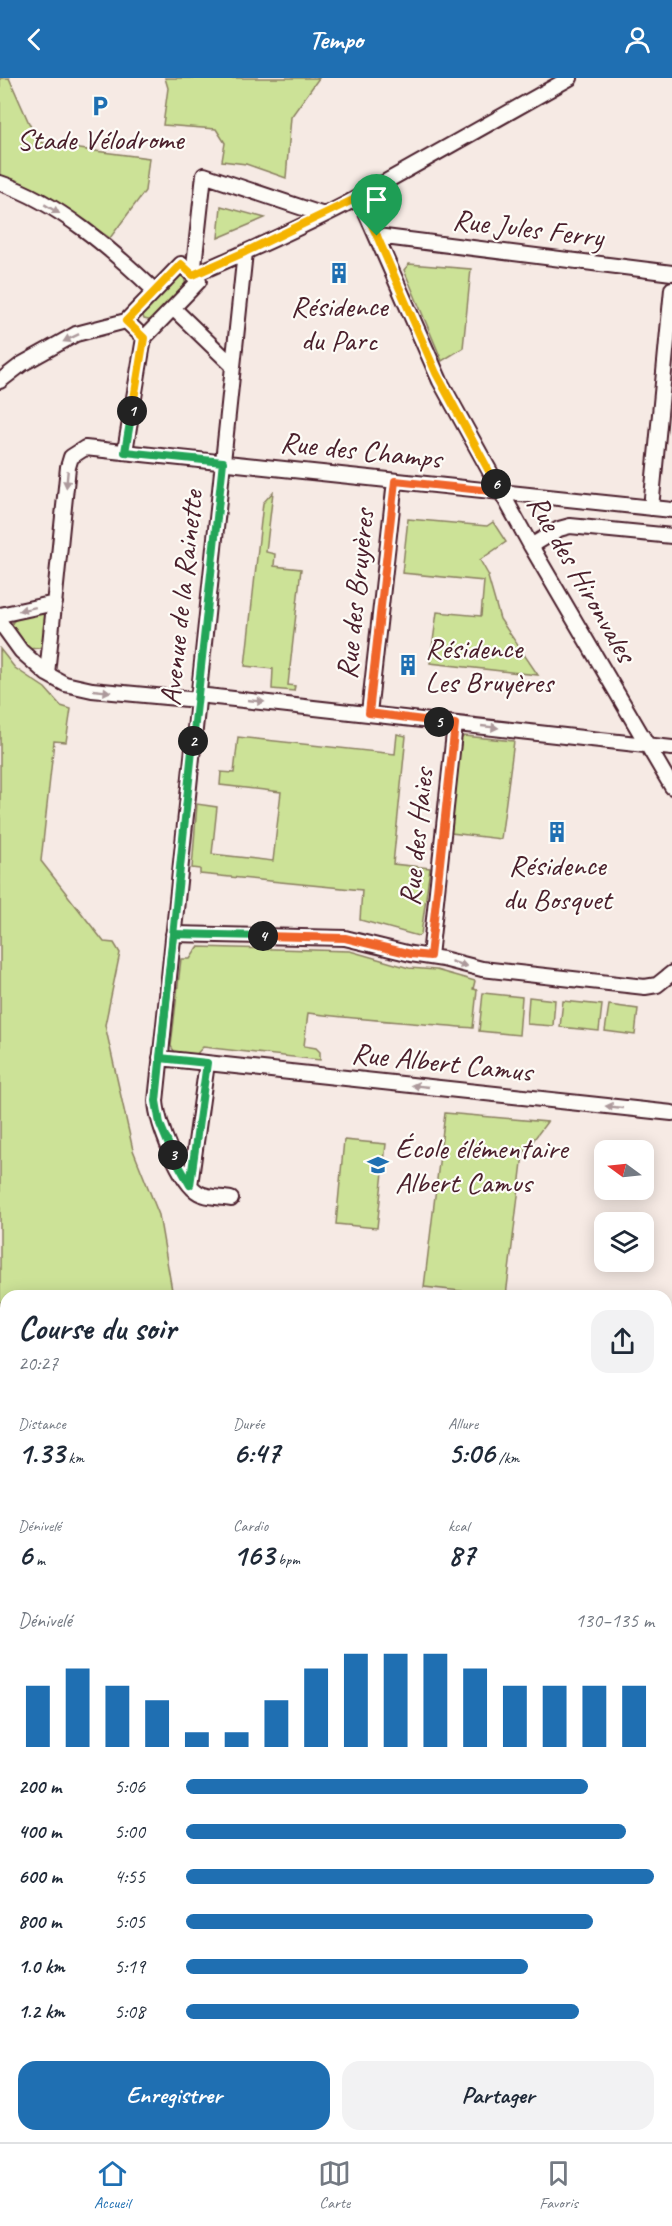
<!DOCTYPE html>
<html lang="fr">
<head>
<meta charset="utf-8">
<style>
	:root { --surface:#fff; --page:#f2f2f3; --text:#1f2937; --muted:#747a83; --line:#e0e1e3; --accent:#1f6fb2 }
	body { margin:0; font-family:Caveat,sans-serif; background:var(--page); color:var(--text); height:100vh; display:flex; flex-direction:column; font-size:22px; white-space:nowrap }
	* { box-sizing:border-box; margin:0 }
	p { font-size:20px; color:var(--muted) }
	.icon { flex:none; width:33px; height:33px; fill:none; stroke:currentColor; stroke-width:2; stroke-linecap:round; stroke-linejoin:round }
	.map { position:relative; flex:1; overflow:hidden }
	.details { position:absolute; left:0px; top:1212px; width:672px; height:852px; display:flex; flex-direction:column; background:var(--surface); border-radius:18px 18px 0 0; box-shadow:0 3px 15px #0003 }
	.details>* { flex:none }
	.needle { width:39px; rotate:285deg }
	.controls { position:absolute; left:594px; top:1062px; display:grid; gap:12px }
	.controls a { display:grid; place-items:center; width:60px; height:60px; border-radius:12px; background:var(--surface); box-shadow:0 3px 15px #0003; font-size:30px }
	.pin { position:absolute; display:grid; place-items:center; width:51px; height:51px; color:#fff; margin:-62px -26px; border-radius:50% 50% 50% 0; rotate:-45deg; box-shadow:0 0 6px #0007 }
	.pin .icon { rotate:45deg }
	.km { position:absolute; width:30px; height:30px; margin:-15px; border-radius:50%; background:#222; color:#fff; font-size:16px; line-height:30px; text-align:center }
	.round { display:grid; place-items:center; flex:none; width:63px; height:63px; border-radius:18px; background:var(--page) }
	.overview { display:flex; align-items:center; justify-content:space-between; height:102px; padding:0 18px }
	h1 { font-size:33px; font-weight:700; line-height:45px }
	.metrics { display:grid; grid-template-columns:repeat(3,1fr); gap:9px; height:102px; padding:6px 18px }
	.metrics div { display:grid; align-content:center }
	.metrics b { font-size:30px; font-weight:700 }
	.metrics small { font-size:16px; font-weight:400 }
	.metrics p { font-size:16px }
	.chart { height:168px; padding:12px 18px }
	.chart p { display:flex; justify-content:space-between }
	.chart svg { width:100%; height:108px; margin-top:6px; stroke:var(--accent); stroke-width:6 }
	.cta { display:flex; gap:12px; margin-top:auto; padding:12px 18px }
	.cta a { flex:1; height:69px; border-radius:18px; background:var(--accent); color:#fff; font-size:24px; font-weight:700; line-height:69px; text-align:center }
	.cta a+a { background:var(--page); color:var(--text) }
	ul { padding:0 18px; list-style:none; font-size:20px }
	li { display:grid; grid-template-columns:96px 72px 1fr; align-items:center; height:45px }
	li i { height:15px; border-radius:8px; background:var(--accent) }
	header { display:flex; justify-content:space-between; align-items:center; height:78px; padding:0 18px; background:var(--accent); color:#fff; font-size:27px; font-weight:700 }
	.tabs { display:flex; justify-content:space-around; align-items:center; height:84px; border-top:2px solid var(--line); background:var(--surface); font-size:16px; color:var(--muted) }
	.tabs a { display:grid; justify-items:center; gap:3px }
	.tabs .on { color:var(--accent) }
	.map>svg:first-child { display:block }
</style>
</head>
<body>
<header><svg class="icon" aria-label="back" viewBox="0 0 24 24"><path d="M15 5l-7 7 7 7"/></svg>Tempo<svg class="icon" aria-label="person" viewBox="0 0 24 24"><circle cx="12" cy="8" r="4"/><path d="M4 21q1-7 8-7t8 7"/></svg></header>
<div class="map">
<svg width="672" height="2064" viewBox="0 0 672 2064">
	<rect width="100%" height="100%" fill="#f6eae4"/>
	<filter id="ink" filterUnits="userSpaceOnUse"><feTurbulence type="fractalNoise" baseFrequency=".0167" numOctaves="2"/><feDisplacementMap in="SourceGraphic" scale="12" xChannelSelector="R" yChannelSelector="G"/><feConvolveMatrix kernelMatrix="1 2 1 2 8 2 1 2 1" color-interpolation-filters="sRGB"/></filter>
	<g filter="url(#ink)">
		<path fill="#cce297" stroke="#8b8061" stroke-width="1.5" d="M0,0H9L37,63L56,68L149,80L145,113L110,160L51,120L0,97Z
			M165,0H319L291,39L286,100L246,86L222,83L225,65L216,51L163,47L168,10Z
			M221,128L265,140L218,160Z
			M409,186L471,191L463,270L442,283L404,192Z
			M178,197L184,199L186,208L153,243L144,241L142,235Z
			M273,414L266,474L275,476L274,488L301,491L288,607L295,608L294,613L272,611L273,591L245,588L263,425Z
			M408,441L487,448L493,444L506,464L480,482L489,498L488,499L500,541L538,597L430,585L437,534L481,538L484,503L402,495Z
			M40,535L49,540L44,564L40,570L27,571L10,549C14,537 29,537 40,535Z
			M0,571L15,590L45,610L61,628L71,631L66,664L54,663L41,783L104,864L114,865L120,875L105,947L133,1072L159,1137L173,1218H6V1325L0,1306Z
			M397,656L406,658L393,786L430,790L421,856L418,858L360,842L362,812L200,796V791L192,790L197,726L217,729L212,776L273,783L281,714L220,707L221,694L234,695L238,659L395,676Z
			M464,658L514,663L501,761L451,755L461,661Z
			M198,869L350,873L409,890L436,892L475,903L473,911L477,912L473,950C418,945 363,942 308,935L304,968L316,970L320,974V982L203,969L193,980C183,978 175,977 171,968L181,881H190Z
			M483,915L522,919L519,957L479,953Z
			M529,919L555,922L553,948L527,946Z
			M563,923L602,927L599,953L560,949Z
			M609,927L638,931L635,957L605,953Z
			M445,1035L547,1044L523,1076L506,1218L424,1209Z
			M344,1062L386,1066L377,1150L336,1146Z
			M666,1763L672,1769V2064H395L390,2058H666Z"/>
		<path fill="#86d5e4" stroke="#6e8c9a" stroke-width="1.5" d="M0,1368L6,1385V2054L0,2045Z
			M9,2058H313L317,2064H13Z"/>
		<g fill="none" stroke-linecap="round" stroke-linejoin="round">
			<defs>
				<path id="street" d="M0,105C58,124 112,172 155,213
					M359,119L440,303L531,468L672,709
					M324,137L204,97L193,197C244,175 296,152 346,126L570,0
					M377,158L672,195
					M181,186L199,203L144,260L126,243Z
					M173,230L233,288
					M0,303L22,286L76,256L126,243
					M125,373L144,260
					M651,430L672,211
					M531,468L559,451L570,448L672,458
					M0,537L55,525
					M0,544L21,573L47,596L65,606L92,612L198,622
					M47,596L68,389L71,379L85,370L672,432
					M198,617L672,670
					M369,635L395,403
					M173,856L345,860L411,876L443,881L482,891L645,909L657,907L672,895
					M430,878L455,646
					M160,980L672,1035
					M190,1107L207,985
					M231,1121C221,1119 208,1120 199,1115C179,1104 157,1044 156,1023L245,174
					M666,1285L670,1247
					M0,1327L6,1347
					M666,1360H672
					M383,2058L388,2064
					M0,2063L1,2064"/>
			</defs>
			<use href="#street" stroke="#4a1f2b" stroke-width="18"/>
			<use href="#street" stroke="#fdfcf7" stroke-width="14"/>
		</g>
		<defs><path id="oneway-solid" d="M-6-.8H1V-3.2L6.5 0L1 3.2V.8H-6Z" transform="scale(1.5)"/></defs>
		<g fill="#ac999b">
			<use href="#oneway-solid" transform="translate(52 131) rotate(31)"/>
			<use href="#oneway-solid" transform="translate(71 260) rotate(154)"/>
			<use href="#oneway-solid" transform="translate(67 401) rotate(95)"/>
			<use href="#oneway-solid" transform="translate(27 531) rotate(168)"/>
			<use href="#oneway-solid" transform="translate(102 613) rotate(6)"/>
			<use href="#oneway-solid" transform="translate(256 623) rotate(6)"/>
			<use href="#oneway-solid" transform="translate(490 649) rotate(6)"/>
			<use href="#oneway-solid" transform="translate(459 886) rotate(18)"/>
			<use href="#oneway-solid" transform="translate(420 1008) rotate(-174)"/>
			<use href="#oneway-solid" transform="translate(614 1029) rotate(-174)"/>
		</g>
	</g>
	<g fill="none" stroke-linecap="round" stroke-linejoin="round" filter="url(#ink)">
		<defs>
			<path id="split-1" d="M132,333L144,260L126,243L181,186L193,197L245,174L359,119L377,158"/>
			<path id="split-2" d="M132,333L125,374L223,384L193,663"/>
			<path id="split-3" d="M173,1077L160,1046L156,1023L193,663"/>
			<path id="split-4" d="M173,1077L190,1107L207,985L160,980L173,856L263,858"/>
			<path id="split-5" d="M263,858L345,860L411,876L430,878L455,646L439,644"/>
			<path id="split-6" d="M439,644L369,635L395,403L501,414L496,406"/>
			<path id="split-7" d="M377,158L436,295L496,406"/>
		</defs>
		<use href="#split-1" stroke="#fff" stroke-width="12"/>
		<use href="#split-2" stroke="#fff" stroke-width="12"/>
		<use href="#split-3" stroke="#fff" stroke-width="12"/>
		<use href="#split-4" stroke="#fff" stroke-width="12"/>
		<use href="#split-5" stroke="#fff" stroke-width="12"/>
		<use href="#split-6" stroke="#fff" stroke-width="12"/>
		<use href="#split-7" stroke="#fff" stroke-width="12"/>
		<use href="#split-1" stroke="#f5b400" stroke-width="8"/>
		<use href="#split-2" stroke="#22a559" stroke-width="8"/>
		<use href="#split-3" stroke="#22a559" stroke-width="8"/>
		<use href="#split-4" stroke="#22a559" stroke-width="8"/>
		<use href="#split-5" stroke="#f0652b" stroke-width="8"/>
		<use href="#split-6" stroke="#f0652b" stroke-width="8"/>
		<use href="#split-7" stroke="#f5b400" stroke-width="8"/>
	</g>
	<defs>
		<symbol id="parking-bare" viewBox="-9 -9 18 18"><path d="M-3.5-5.5H1a3.5 3.5 0 0 1 0 7H-1V5.5H-3.5ZM-1-3.4V-.6H.8a1.4 1.4 0 0 0 0-2.8Z" fill="#1f6fb2" stroke="#fdfcf7" stroke-width="2.5" paint-order="stroke"/></symbol>
		<symbol id="building-bare" viewBox="-9 -9 18 18"><path d="M-4-6H4V6H1V3H-1V6H-4ZM-2.5-4.3h1.7v1.8h-1.7ZM.8-4.3h1.7v1.8H.8ZM-2.5-1h1.7V.8h-1.7ZM.8-1h1.7V.8H.8Z" fill="#1f6fb2" stroke="#fdfcf7" stroke-width="2.5" paint-order="stroke"/></symbol>
		<symbol id="school-bare" viewBox="-9 -9 18 18"><path d="M0-5L7-2L0 1L-7-2ZM-4 1L0 2.5L4 1V4Q0 6-4 4Z" fill="#1f6fb2" stroke="#fdfcf7" stroke-width="2.5" paint-order="stroke"/></symbol>
	</defs>
	<g fill-rule="evenodd">
		<use href="#parking-bare" x="85" y="13" width="30" height="30"/>
		<use href="#building-bare" x="324" y="180" width="30" height="30"/>
		<use href="#building-bare" x="393" y="572" width="30" height="30"/>
		<use href="#building-bare" x="542" y="739" width="30" height="30"/>
		<use href="#school-bare" x="363" y="1072" width="30" height="30"/>
	</g>
	<g text-anchor="middle" stroke-width="4.5" stroke-linejoin="round" paint-order="stroke">
		<g font-size="30" fill="#4a1f2b" stroke="#fdfcf7">
			<text x="100" y="71">Stade Vélodrome</text>
			<text x="339" y="238">Résidence<tspan x="339" dy="34">du Parc</tspan></text>
			<text x="425" y="580" text-anchor="start">Résidence<tspan x="425" dy="34">Les Bruyères</tspan></text>
			<text x="557" y="797">Résidence<tspan x="557" dy="34">du Bosquet</tspan></text>
			<text x="395" y="1080" text-anchor="start">École élémentaire<tspan x="395" dy="34">Albert Camus</tspan></text>
		</g>
		<g font-size="30" fill="#4a1f2b" stroke="#fdfcf7">
			<text transform="translate(528 150) rotate(7)" y="10">Rue Jules Ferry</text>
			<text transform="translate(361 372) rotate(6)" y="10">Rue des Champs</text>
			<text transform="translate(582 500) rotate(60)" y="10">Rue des Hironvales</text>
			<text transform="translate(355 516) rotate(-84)" y="10">Rue des Bruyères</text>
			<text transform="translate(181 520) rotate(-84)" y="10">Avenue de la Rainette</text>
			<text transform="translate(416 759) rotate(-84)" y="10">Rue des Haies</text>
			<text transform="translate(442 984) rotate(6)" y="10">Rue Albert Camus</text>
		</g>
	</g>
</svg>
<div class="controls">
<a><svg class="needle" viewBox="-14 -14 28 28"><path d="M0-13l5 13h-10z" fill="#e53935"/><path d="M0 13l5-13h-10z" fill="#747a83"/></svg></a>
<a><svg class="icon" aria-label="layers" viewBox="0 0 24 24"><path d="M12 4l9 5-9 5-9-5zM3 14l9 5 9-5"/></svg></a>
</div>
<div class="pin" style="left:377px;top:158px;background:#1e9e55"><svg class="icon" aria-label="arrive" viewBox="0 0 24 24"><path d="M6 21V4h12l-3 4 3 4H6"/></svg></div>
<b class="km" style="left:132px;top:333px">1</b>
<b class="km" style="left:193px;top:663px">2</b>
<b class="km" style="left:173px;top:1077px">3</b>
<b class="km" style="left:263px;top:858px">4</b>
<b class="km" style="left:439px;top:644px">5</b>
<b class="km" style="left:496px;top:406px">6</b>
<section class="details">
<div class="overview"><div><h1>Course du soir</h1><p>20:27</p></div><a class="round"><svg class="icon" aria-label="share" viewBox="0 0 24 24"><path d="M12 15V3M7 8l5-5 5 5M5 13v7h14v-7"/></svg></a></div>
<div class="metrics">
<div><p>Distance</p><b>1.33<small> km</small></b></div>
<div><p>Durée</p><b>6:47</b></div>
<div><p>Allure</p><b>5:06<small> /km</small></b></div>
</div>
<div class="metrics">
<div><p>Dénivelé</p><b>6<small> m</small></b></div>
<div><p>Cardio</p><b>163<small> bpm</small></b></div>
<div><p>kcal</p><b>87</b></div>
</div>
<div class="chart"><p><span>Dénivelé</span>130–135 m</p>
<svg viewBox="0 0 160 44" preserveAspectRatio="none"><path d="M5 44V19M15 44V12M25 44V19M35 44V25M45 44V38M55 44V38M65 44V25M75 44V12M85 44V6M95 44V6M105 44V6M115 44V12M125 44V19M135 44V19M145 44V19M155 44V19"/></svg>
</div>
<ul>
<li><b>200 m</b>5:06<i style="width:86%"></i></li>
<li><b>400 m</b>5:00<i style="width:94%"></i></li>
<li><b>600 m</b>4:55<i style="width:100%"></i></li>
<li><b>800 m</b>5:05<i style="width:87%"></i></li>
<li><b>1.0 km</b>5:19<i style="width:73%"></i></li>
<li><b>1.2 km</b>5:08<i style="width:84%"></i></li>
</ul>
<div class="cta"><a>Enregistrer</a><a>Partager</a></div>
</section>
</div>
<nav class="tabs">
<a class="on"><svg class="icon" aria-label="home" viewBox="0 0 24 24"><path d="M3 11l9-7 9 7M6 9v11h12V9"/></svg>Accueil</a>
<a><svg class="icon" aria-label="map" viewBox="0 0 24 24"><path d="M3 6l6-2 6 2 6-2v14l-6 2-6-2-6 2zM9 4v14M15 6v14"/></svg>Carte</a>
<a><svg class="icon" aria-label="saved" viewBox="0 0 24 24"><path d="M7 4h10v16l-5-4-5 4z"/></svg>Favoris</a>
</nav>
</body>
</html>
